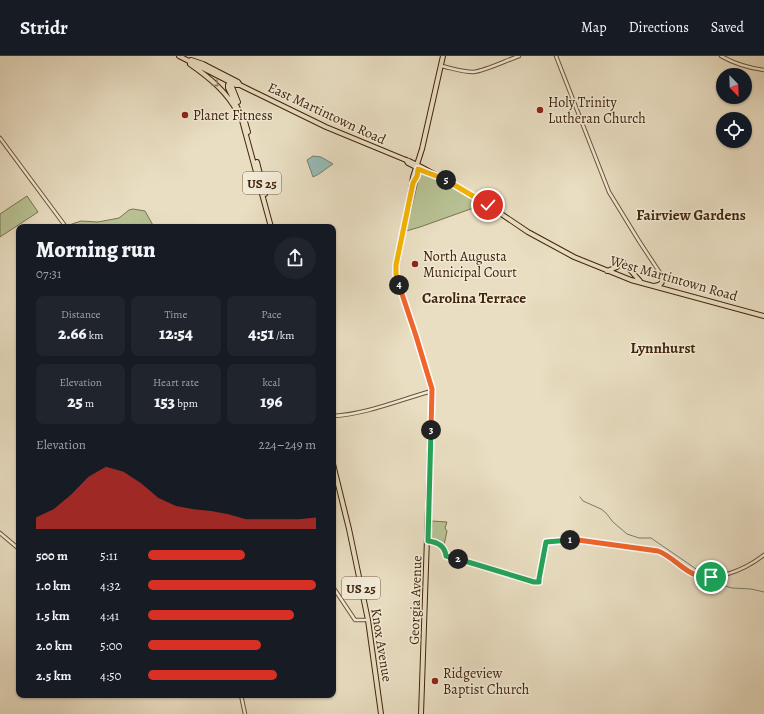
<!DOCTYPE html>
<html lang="en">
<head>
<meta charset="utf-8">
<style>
	:root { --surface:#171b24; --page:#20242c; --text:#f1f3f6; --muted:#9ea1a6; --line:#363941; --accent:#d93025 }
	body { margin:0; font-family:Alegreya,serif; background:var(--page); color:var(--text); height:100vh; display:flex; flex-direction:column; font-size:15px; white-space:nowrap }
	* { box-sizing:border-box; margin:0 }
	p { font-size:13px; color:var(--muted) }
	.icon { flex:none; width:22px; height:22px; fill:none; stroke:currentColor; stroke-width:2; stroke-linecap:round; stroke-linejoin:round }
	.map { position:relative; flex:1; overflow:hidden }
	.panel { position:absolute; left:16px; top:168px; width:320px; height:474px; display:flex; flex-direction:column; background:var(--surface); border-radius:8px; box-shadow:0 1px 3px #0004 }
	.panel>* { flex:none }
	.needle { width:26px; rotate:157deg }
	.buttons { position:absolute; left:716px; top:12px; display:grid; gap:8px }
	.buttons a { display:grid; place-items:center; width:36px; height:36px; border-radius:50%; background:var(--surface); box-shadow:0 1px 3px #0004; font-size:20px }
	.pin { position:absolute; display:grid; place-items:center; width:34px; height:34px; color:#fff; margin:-17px; border:2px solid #fff; border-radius:50%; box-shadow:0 1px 4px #0007 }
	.km { position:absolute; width:20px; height:20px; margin:-10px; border-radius:50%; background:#222; color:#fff; font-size:11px; line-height:20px; text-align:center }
	.round { display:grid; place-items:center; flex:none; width:42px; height:42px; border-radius:21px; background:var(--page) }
	.summary { display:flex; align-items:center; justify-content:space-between; height:68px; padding:0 20px }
	h1 { font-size:22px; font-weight:800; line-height:30px }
	.stats { display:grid; grid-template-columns:repeat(3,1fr); gap:6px; height:68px; padding:4px 20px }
	.stats div { display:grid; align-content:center; border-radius:8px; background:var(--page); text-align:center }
	.stats b { font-size:17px; font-weight:800 }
	.stats small { font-size:11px; font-weight:400 }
	.stats p { font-size:11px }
	.chart { height:112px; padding:8px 20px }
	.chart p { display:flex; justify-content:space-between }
	.chart svg { width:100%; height:72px; margin-top:4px; fill:var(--accent); opacity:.7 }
	ul { padding:0 20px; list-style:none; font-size:13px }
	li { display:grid; grid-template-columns:64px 48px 1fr; align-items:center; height:30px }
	li i { height:10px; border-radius:5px; background:var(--accent) }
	header { display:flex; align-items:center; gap:24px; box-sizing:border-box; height:56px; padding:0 20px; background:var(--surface); border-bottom:1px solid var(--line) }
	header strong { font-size:19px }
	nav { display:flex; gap:22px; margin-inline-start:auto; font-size:14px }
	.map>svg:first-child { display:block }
</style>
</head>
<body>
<header>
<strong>Stridr</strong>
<nav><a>Map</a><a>Directions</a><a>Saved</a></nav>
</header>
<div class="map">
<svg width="764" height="658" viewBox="0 0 764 658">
	<rect width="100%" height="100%" fill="#e9dec2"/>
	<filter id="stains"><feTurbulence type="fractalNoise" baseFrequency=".005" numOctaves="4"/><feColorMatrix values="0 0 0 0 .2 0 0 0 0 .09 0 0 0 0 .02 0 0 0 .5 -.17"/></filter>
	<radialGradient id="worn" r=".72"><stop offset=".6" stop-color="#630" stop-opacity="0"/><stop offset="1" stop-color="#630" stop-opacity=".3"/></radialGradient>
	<path fill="#b7c193" stroke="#7c724e" d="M420,117H422C435,123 472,138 479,150L420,171L406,175Z
		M27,140L38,156L0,181V158Z
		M133,153L145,155L154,171H71L69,169L81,165L98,166L119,162L129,154Z
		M432,465L447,466L445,472L447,475L444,489L431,482Z"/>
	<path fill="#98bbb8" stroke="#767f72" d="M313,100L321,101L333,108C326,112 321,118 313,121L307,104Z"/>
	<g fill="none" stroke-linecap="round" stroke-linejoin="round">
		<path stroke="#767f72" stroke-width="1" d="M580,441L583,445L601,453L606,457L613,466L627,478L639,482H651L705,519
			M707,521L711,525L718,528L732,532L751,533L764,536"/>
		<defs>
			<path id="minor" d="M556,0L609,136L639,185L660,217
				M721,0C735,8 748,12 764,14
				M441,10C451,12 463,16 473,16C485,15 507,4 519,0
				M0,82L66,171
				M333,360C367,358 399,344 432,335
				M0,477L19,493
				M428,485C437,486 445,490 446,500L537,526H539L546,486L563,484H578L655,494C668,497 678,508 689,515C711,530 746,513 764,499
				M333,531L355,564H368
				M241,639L245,658"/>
			<path id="major" d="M179,0L236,29H240L246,32L326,71L406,104L409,105L421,111L434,118L448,125L488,149L528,176L574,201L631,224L764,260
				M191,4L203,8L238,26L240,29
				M190,8C210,22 227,36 238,57
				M232,23L228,29V32L240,57L271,171
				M232,26V31L238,46
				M244,62L248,76
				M406,104L408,107L428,117
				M257,106L265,138
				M623,206L640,225
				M607,215L617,211V206
				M654,230C660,229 663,228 662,222
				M333,408L349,473L368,564L381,658
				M421,658L432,335L416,280L398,225L396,212L409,147L413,121L422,93L443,0"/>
		</defs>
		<use href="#minor" stroke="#6c5238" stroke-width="4.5"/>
		<use href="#major" stroke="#42240a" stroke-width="6"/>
		<use href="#minor" stroke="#f1ead7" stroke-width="2.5"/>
		<use href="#major" stroke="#e9dec2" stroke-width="4"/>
	</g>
	<defs><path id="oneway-chevron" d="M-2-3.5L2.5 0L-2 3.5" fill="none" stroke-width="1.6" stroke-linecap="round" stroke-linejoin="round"/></defs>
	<use stroke="#968166" href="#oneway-chevron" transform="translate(216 28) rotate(42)"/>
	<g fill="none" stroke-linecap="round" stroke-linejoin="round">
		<defs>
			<path id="split-1" d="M570,484H578L658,495C672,500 682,514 696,519C701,521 706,521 711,521"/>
			<path id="split-2" d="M458,503L534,526H539V523L546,486L570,484"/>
			<path id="split-3" d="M431,374L428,485C437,486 445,490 446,500L458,503"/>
			<path id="split-4" d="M399,229L416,280L432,333L431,374"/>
			<path id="split-5" d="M399,229L396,218V209L413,127L417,120L418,113C428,117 437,120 446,124"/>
			<path id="split-6" d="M446,124L488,149"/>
		</defs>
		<use href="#split-1" stroke="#fff" stroke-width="8"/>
		<use href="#split-2" stroke="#fff" stroke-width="8"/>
		<use href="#split-3" stroke="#fff" stroke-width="8"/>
		<use href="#split-4" stroke="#fff" stroke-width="8"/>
		<use href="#split-5" stroke="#fff" stroke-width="8"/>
		<use href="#split-6" stroke="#fff" stroke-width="8"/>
		<use href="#split-1" stroke="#f0652b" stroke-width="5"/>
		<use href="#split-2" stroke="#22a559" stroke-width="5"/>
		<use href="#split-3" stroke="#22a559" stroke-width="5"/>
		<use href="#split-4" stroke="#f0652b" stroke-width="5"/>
		<use href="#split-5" stroke="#f5b400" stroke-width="5"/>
		<use href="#split-6" stroke="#f5b400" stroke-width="5"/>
	</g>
	<g fill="#8f2418" stroke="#f1ead7" stroke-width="1.5">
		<circle cx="540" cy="54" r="4"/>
		<circle cx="185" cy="59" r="4"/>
		<circle cx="415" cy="208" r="4"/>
		<circle cx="435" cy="625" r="4"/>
	</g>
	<g text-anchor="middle" stroke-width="3" stroke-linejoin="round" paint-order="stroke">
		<g fill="#f1ead7" stroke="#765f48" stroke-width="1">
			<rect x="243" y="116" width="38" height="22" rx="3"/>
			<rect x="342" y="521" width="38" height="22" rx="3"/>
		</g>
		<g font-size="13" font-weight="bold" fill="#42240a">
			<text x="262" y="132">US 25</text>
			<text x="361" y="537">US 25</text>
		</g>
		<g font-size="14" fill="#42240a" stroke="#f1ead7" text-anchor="start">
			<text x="548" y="51">Holy Trinity<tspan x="548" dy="16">Lutheran Church</tspan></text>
			<text x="193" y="64">Planet Fitness</text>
			<text x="423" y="205">North Augusta<tspan x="423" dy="16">Municipal Court</tspan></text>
			<text x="443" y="622">Ridgeview<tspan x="443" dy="16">Baptist Church</tspan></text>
		</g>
		<g font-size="14" fill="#42240a" stroke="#f1ead7">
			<text transform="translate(327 57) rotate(25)" y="5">East Martintown Road</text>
			<text transform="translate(674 222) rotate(16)" y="5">West Martintown Road</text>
			<text transform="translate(415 544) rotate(-88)" y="5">Georgia Avenue</text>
			<text transform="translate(382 589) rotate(81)" y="5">Knox Avenue</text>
		</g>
		<g font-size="15" font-weight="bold" fill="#42240a" stroke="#f1ead7">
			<text x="691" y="164">Fairview Gardens</text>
			<text x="474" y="247">Carolina Terrace</text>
			<text x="663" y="297">Lynnhurst</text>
		</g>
	</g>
	<rect width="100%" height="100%" filter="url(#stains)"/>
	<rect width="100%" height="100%" fill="url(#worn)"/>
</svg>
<div class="buttons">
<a><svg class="needle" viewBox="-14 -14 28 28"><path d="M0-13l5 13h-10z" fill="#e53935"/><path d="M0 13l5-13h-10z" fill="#9ea1a6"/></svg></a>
<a><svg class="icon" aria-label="locate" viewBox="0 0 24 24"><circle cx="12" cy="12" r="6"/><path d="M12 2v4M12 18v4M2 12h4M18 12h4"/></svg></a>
</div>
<div class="pin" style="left:711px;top:521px;background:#1e9e55"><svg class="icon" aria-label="arrive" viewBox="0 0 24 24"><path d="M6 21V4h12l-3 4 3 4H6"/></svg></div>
<div class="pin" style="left:488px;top:149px;background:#d93025"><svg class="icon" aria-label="check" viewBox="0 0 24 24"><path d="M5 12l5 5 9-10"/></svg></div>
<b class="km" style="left:570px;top:484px">1</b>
<b class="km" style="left:458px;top:503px">2</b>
<b class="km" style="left:431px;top:374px">3</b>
<b class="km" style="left:399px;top:229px">4</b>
<b class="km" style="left:446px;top:124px">5</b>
<section class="panel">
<div class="summary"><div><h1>Morning run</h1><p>07:31</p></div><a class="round"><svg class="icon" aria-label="share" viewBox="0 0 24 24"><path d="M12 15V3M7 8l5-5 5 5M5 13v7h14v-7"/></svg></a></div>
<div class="stats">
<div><p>Distance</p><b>2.66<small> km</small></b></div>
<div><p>Time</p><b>12:54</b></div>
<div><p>Pace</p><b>4:51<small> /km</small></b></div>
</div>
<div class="stats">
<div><p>Elevation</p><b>25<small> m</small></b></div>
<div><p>Heart rate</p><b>153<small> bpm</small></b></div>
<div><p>kcal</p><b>196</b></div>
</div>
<div class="chart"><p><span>Elevation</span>224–249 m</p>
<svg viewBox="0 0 160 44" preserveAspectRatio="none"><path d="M0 44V37L10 32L20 23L30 12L40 6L50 9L60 16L70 25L80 30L90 32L100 33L110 35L120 38L130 38L140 38L150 38L160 37V44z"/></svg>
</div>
<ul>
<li><b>500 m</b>5:11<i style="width:58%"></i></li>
<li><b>1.0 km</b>4:32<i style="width:100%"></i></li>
<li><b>1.5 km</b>4:41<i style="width:87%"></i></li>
<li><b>2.0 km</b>5:00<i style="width:67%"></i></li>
<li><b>2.5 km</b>4:50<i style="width:77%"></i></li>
</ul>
</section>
</div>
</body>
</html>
